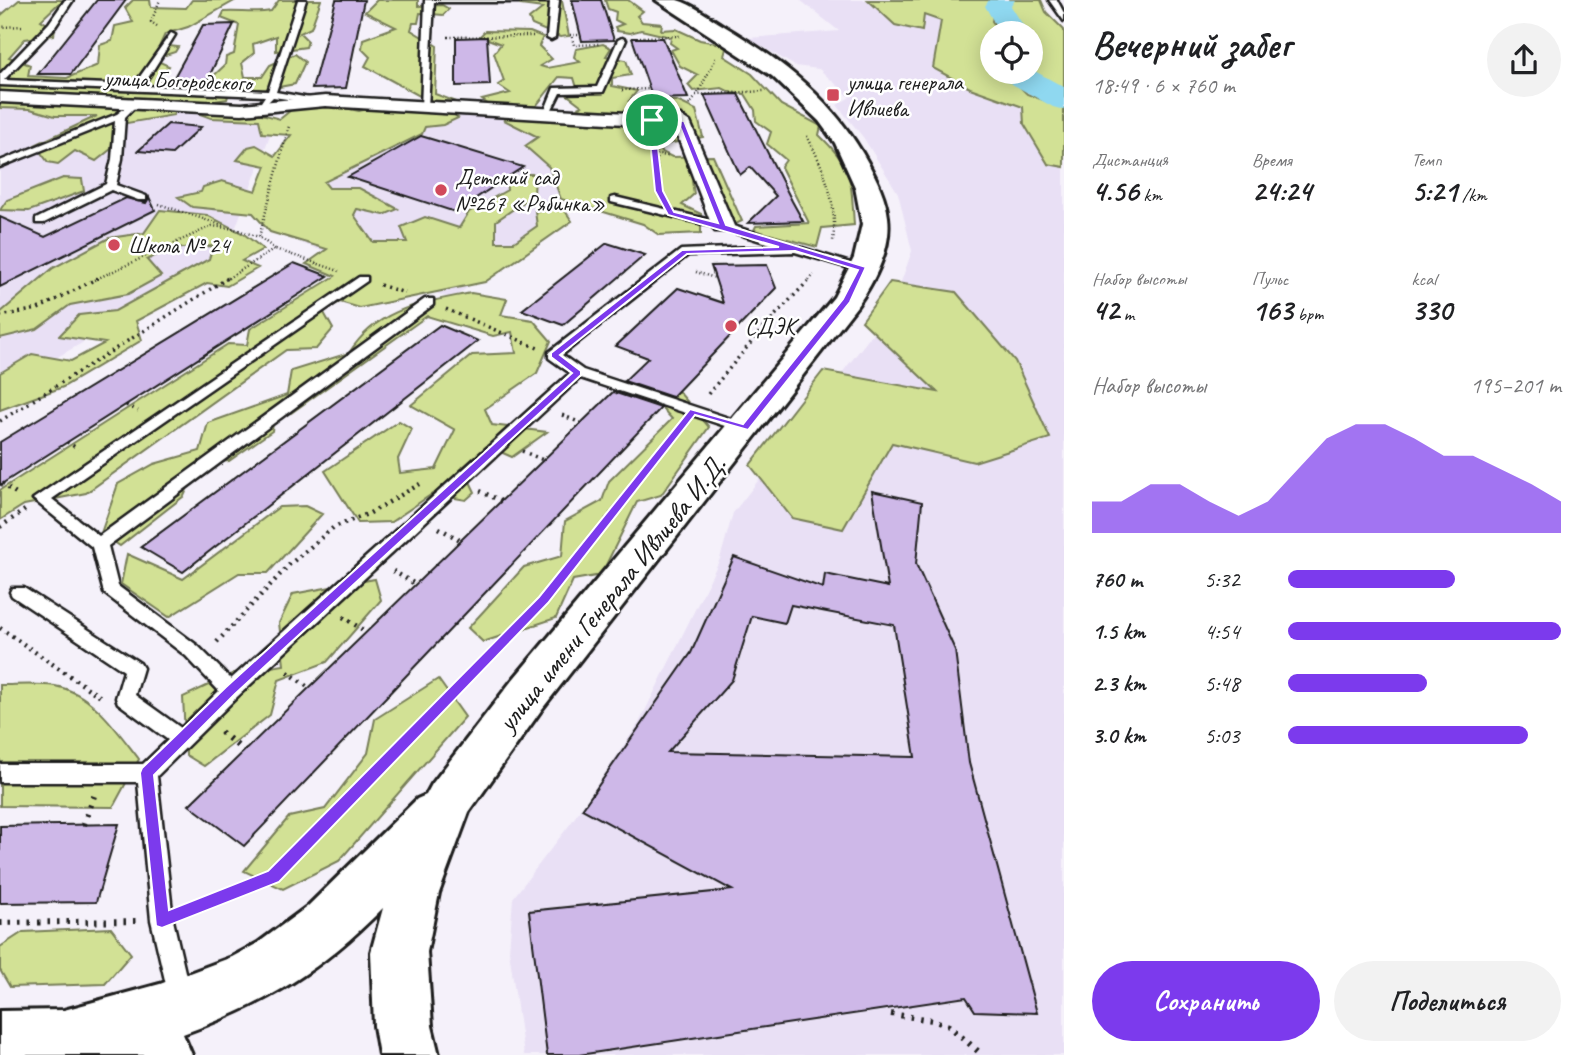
<!DOCTYPE html>
<html lang="ru">
<head>
<meta charset="utf-8">
<style>
	:root { --surface:#fff; --page:#f2f2f2; --text:#202124; --muted:#757577; --accent:#7c3aed }
	body { margin:0; font-family:Caveat,sans-serif; background:var(--page); color:var(--text); height:100vh; display:flex; flex-direction:column; font-size:26px; white-space:nowrap }
	* { box-sizing:border-box; margin:0 }
	p { font-size:23px; color:var(--muted) }
	.icon { flex:none; width:38px; height:38px; fill:none; stroke:currentColor; stroke-width:2; stroke-linecap:round; stroke-linejoin:round }
	.map { position:relative; flex:1; overflow:hidden }
	.details { display:flex; flex-direction:column; background:var(--surface); width:525px }
	.details>* { flex:none }
	.tools { position:absolute; left:980px; top:21px; display:grid; gap:14px }
	.tools a { display:grid; place-items:center; width:63px; height:63px; border-radius:50%; background:var(--surface); box-shadow:0 4px 18px #0003; font-size:35px }
	.pin { position:absolute; display:grid; place-items:center; width:60px; height:60px; color:#fff; margin:-30px; border:4px solid #fff; border-radius:50%; box-shadow:0 2px 7px #0007 }
	.round { display:grid; place-items:center; flex:none; width:74px; height:74px; border-radius:37px; background:var(--page) }
	.head { display:flex; align-items:center; justify-content:space-between; height:119px; padding:0 28px }
	h1 { font-size:38px; font-weight:600; line-height:52px }
	.figures { display:grid; grid-template-columns:repeat(3,1fr); gap:10px; height:119px; padding:7px 28px }
	.figures div { display:grid; align-content:center }
	.figures b { font-size:30px; font-weight:600 }
	.figures small { font-size:19px; font-weight:400 }
	.figures p { font-size:19px }
	.chart { height:196px; padding:14px 28px }
	.chart p { display:flex; justify-content:space-between }
	.chart svg { width:100%; height:126px; margin-top:7px; fill:var(--accent); opacity:.7 }
	.primary-button { display:flex; gap:14px; margin-top:auto; padding:14px 28px }
	.primary-button a { flex:1; height:80px; border-radius:42px; background:var(--accent); color:#fff; font-size:28px; font-weight:600; line-height:80px; text-align:center }
	.primary-button a+a { background:var(--page); color:var(--text) }
	ul { padding:0 28px; list-style:none; font-size:23px }
	li { display:grid; grid-template-columns:112px 84px 1fr; align-items:center; height:52px }
	li i { height:18px; border-radius:9px; background:var(--accent) }
	main { display:flex; flex:1; min-height:0 }
	.map>svg:first-child { display:block }
</style>
</head>
<body>
<main>
<div class="map">
<svg width="1064" height="1055" viewBox="0 0 1064 1055">
	<rect width="100%" height="100%" fill="#f5f1fa"/>
	<filter id="ink" filterUnits="userSpaceOnUse"><feTurbulence type="fractalNoise" baseFrequency=".0143" numOctaves="2"/><feDisplacementMap in="SourceGraphic" scale="14" xChannelSelector="R" yChannelSelector="G"/><feConvolveMatrix kernelMatrix="1 2 1 2 8 2 1 2 1" color-interpolation-filters="sRGB"/></filter>
	<g filter="url(#ink)">
		<path fill="#e9e0f5" d="M800,0H950L965,58L1064,117V1055H524L509,951L513,898L571,823L639,723L720,559L733,513L891,310L912,251L898,193L863,137L837,105L850,97L819,69L795,66L748,38L839,31Z
			M0,103L254,116L274,124L223,262L0,390Z
			M311,105L602,123L642,157L452,299L285,237L274,223Z"/>
		<path fill="#d2e195" stroke="#777e58" stroke-width="2" d="M19,0H72L57,5L41,20L55,29L54,35L25,39L9,57L30,65L28,76L67,78L98,65L100,45L112,41L115,26L133,22L125,8L133,0H150L151,7L186,8L192,0H236L188,27L165,34L160,45L178,47L175,52L153,59L169,66L155,82L205,84L225,65L226,57L234,54L239,25L221,18L224,12C240,11 256,14 271,11L279,0H321L311,28L300,33L308,41L306,47L276,51V36L253,44L254,53L242,63L245,77H262L270,65L295,54L305,62L295,84L263,90L231,88L227,99L197,104L0,94V16Z
			M377,0H418V6L442,5L449,9L443,15L420,13L418,23H413L411,30L437,46L435,94L454,101L436,105L365,66L370,57L362,49L363,39L396,27L365,12Z
			M522,0L562,1L569,36L560,37L532,25L529,19L543,8L520,5Z
			M605,0H628L643,11L637,16L642,22L662,24L661,30L676,29L700,40L727,45L724,56L752,74L781,105L821,126L819,135C853,167 851,179 854,225L822,228L817,247L754,230L756,226L809,223L781,167L786,160L767,144L771,132L756,121L755,110L745,94L732,93L722,88L693,91L688,85L698,75L680,66L671,50L677,48L670,43L671,37L641,30L630,33L617,31L615,27L623,24L615,20L616,12L608,9Z
			M868,0H996L992,21L1000,33H992V72H1005L1027,94L1064,108V167L1048,164L1024,124L1023,107L970,88L933,68L941,21L924,15L922,31L895,25Z
			M1010,0H1041L1046,12L1064,30V97L1023,72H1031V33H1019L1005,6Z
			M485,31L530,32L543,37L539,46L552,59L540,66L547,68L580,62L574,57L576,49L603,44L611,48L606,56L626,60L631,75L612,78V86L637,91L629,101H677L696,110L703,137L652,147L672,157L713,156L742,221L732,226L708,181H692L694,194L682,205L701,214V233L659,235L643,224L561,199L549,167L525,146L538,137L504,120L511,114L555,117L582,106L565,93L577,88L574,78L559,77L536,106L495,109L482,100L510,93L498,85L504,81L494,53L501,44L480,36Z
			M0,100L174,108V115L115,125L111,149L96,161L75,151L58,164L48,162L35,145L97,116H55L30,109L0,108Z
			M321,103L359,111L379,106L450,111L458,118L443,125L425,127L422,134L324,182L329,188H359L398,209L384,215L357,209L354,215L373,242H407L401,227L425,217L459,228L469,212L507,190L506,181L526,174H535L534,195L496,221V242H514L537,226L535,211L563,208L572,221L485,282L360,308L340,302L323,311L333,329L316,349L286,350L86,493L24,505L0,520V490L228,344L247,345L250,329L335,276L306,264L327,249L270,232L253,213L192,207L178,197L201,192L203,187L222,181L256,191L266,166L237,160L248,147L256,145L275,156L291,135L262,133L259,120L211,118L192,111L247,110L280,119L296,106Z
			M63,178L82,179L84,191L29,211L0,210L7,200Z
			M160,210L207,215L244,234L263,249L242,261L258,268L227,286L207,283L136,321L142,340L63,387L0,410V373L32,354L71,361L105,343L59,336L79,315L115,311L209,259L213,246L169,249L147,260L161,276L128,294L70,305L37,329L0,338V313L53,268L109,238L144,233Z
			M890,282L956,292L1015,361L1050,438L974,462L892,443L843,529L792,518L750,465L823,371L937,392L862,321Z
			M471,293L507,299L501,315L533,320L551,341L537,373L485,409L492,425L547,432L512,457L487,446L463,467L475,492L466,500L432,494L391,522L358,523L325,471L399,421L412,429L398,459L400,473L436,469L455,430L411,405L472,355L516,353L512,332L493,336L427,316L291,413L274,414L272,431L229,461L199,464L184,496L120,546L101,533L118,484L154,464L200,451L208,423L287,395L291,371L349,353C378,307 422,303 471,293Z
			M641,385L674,386L709,427L661,495L637,502L601,575L573,580L556,618L483,642L468,628L524,567L562,556L565,521L602,501L609,481L672,419Z
			M305,506L322,514L268,573H239L169,617L121,584L127,554L183,579L279,507Z
			M375,579L381,600L327,662L279,680L270,715L204,766L186,755L183,697L234,673L284,665L279,623L293,594Z
			M438,679L465,717L339,861L283,889L244,871L289,817L325,809L368,753L375,719Z
			M0,685C17,685 38,683 55,686C93,693 117,731 139,759L113,807L0,806Z
			M111,928L131,954L105,984L10,987L0,970V947L23,932Z"/>
		<g fill="none" stroke-linecap="round" stroke-linejoin="round">
			<path fill="#8fd8f0" fill-rule="evenodd" d="M989,0H1015L1011,6L1028,33H1000L985,6Z
				M1031,69L1064,87V110L1053,107L1003,79L999,72H1031Z"/>
		</g>
		<path fill="#ceb8e8" stroke="#1c1c1c" stroke-width="2" fill-rule="evenodd" d="M97,0H126L71,74H38Z
			M336,0H364L346,88L312,89Z
			M572,0H601L614,40L582,41Z
			M234,24L207,81H172L203,25Z
			M487,37L490,85L456,86V38Z
			M632,38H663L688,98L653,99Z
			M738,94L792,201L803,221L748,223L776,196L750,167L740,175L704,95Z
			M168,124L201,127L172,154L138,151Z
			M421,136L451,145L523,167L455,212L348,177Z
			M149,197L155,210L0,287V217L45,237L126,198L146,203Z
			M607,243L645,255L563,325L522,310Z
			M294,263L328,276L0,485V442Z
			M767,265L776,288L672,397L624,381L648,358L616,346L678,288L723,303L711,266Z
			M440,325L478,341L183,572L141,547Z
			M613,392L661,408L244,846L189,805Z
			M872,491L922,502L916,564L955,650L969,763L1037,1013L975,1011L966,997L579,1055H547L529,911L732,890L582,809L691,653L734,557L823,588L825,574L888,587ZM791,605L894,625L915,757L668,752L732,680L752,616L785,623Z
			M119,824L96,902L0,903V826Z"/>
		<g fill="none" stroke-linecap="round" stroke-linejoin="round">
			<defs>
				<path id="lane" d="M65,0H73L55,27L4,80L134,85L171,33L175,35L143,86L268,91L298,0H306L276,92L326,101L322,104L273,97L265,105L261,102L265,96L0,85V74L49,23Z
					M425,0H559L555,38L551,40L547,38L550,2H434L428,107L421,109Z
					M1049,0H1057L1064,13V21Z
					M622,38L626,40L603,92L560,93L549,115H543L554,88L597,87L618,40Z
					M134,101L138,104L125,117L122,159L116,185L146,196V200H138L111,190L44,223H36V219L106,184L112,159L115,121L0,167V161L117,114Z
					M615,197L727,224L869,269L863,272L795,252L688,255L562,355L583,370L750,425L752,428L750,431H740L580,378L238,696L157,776L173,920L191,998L187,1006L179,1010L171,1006L151,920L138,782H0V764H143L168,740L118,703L116,698L124,671L12,596L10,592L12,588H24L140,663L143,668L135,695L181,728L219,691L186,656L104,593L92,547L33,499L359,277H367V281L52,499L99,536L425,299H433V305L108,546L118,586L198,646L231,679L570,373L549,358V352L681,250L777,246L720,228L611,202V198Z"/>
				<path id="street" d="M0,92L242,104L325,96L681,116L690,122L734,226L731,231H715L712,226L674,127L325,106L242,114L0,102Z"/>
				<path id="secondary" d="M656,0C663,0 671,0 677,0C693,4 710,18 724,26C783,61 835,101 868,163C877,180 886,198 888,217C892,248 874,282 857,306L542,709L469,812L439,893L427,952L432,1026L439,1055H379L374,1026L371,952L383,908C320,972 267,1003 183,1034L192,1055H0V1011L64,1010L160,984L232,957L258,943L308,906L417,799L426,795L432,784L510,683L834,297L854,258L862,224L855,187L835,143L819,121L772,76Z"/>
			</defs>
			<use href="#lane" stroke="#1c1c1c" stroke-width="5"/>
			<use href="#street" stroke="#1c1c1c" stroke-width="5"/>
			<use href="#secondary" stroke="#1c1c1c" stroke-width="6"/>
			<path stroke="#1c1c1c" stroke-width="2.5" stroke-dasharray="1 2.5" stroke-linecap="butt" d="M157,26L151,22L160,0
				M0,27L24,26
				M570,35H580
				M448,37L533,36
				M572,37L574,45L600,44
				M640,37L680,36
				M622,90L650,89
				M698,93L716,58
				M696,95L764,91
				M689,105L695,98
				M807,136C824,168 838,204 833,241
				M641,141L652,154L668,156
				M655,141L659,191
				M159,204L224,226
				M232,228L259,237
				M275,249L259,237L289,126
				M696,272L715,278
				M94,280L212,226L235,229
				M225,280L275,249L339,271
				M809,280L814,275"/>
			<path stroke="#1c1c1c" stroke-width="3.5" stroke-dasharray="2 4.5" stroke-linecap="butt" d="M380,285L405,293
				M446,309L538,348
				M0,316L38,309L98,278
				M708,394L764,327L811,278
				M126,405L138,411
				M562,415L581,423
				M0,421L228,278
				M67,442L78,449
				M522,451L543,460
				M639,479L680,428"/>
			<path stroke="#1c1c1c" stroke-width="4.5" stroke-dasharray="2 5" stroke-linecap="butt" d="M2,484L19,495
				M480,491L501,501
				M0,527L25,510
				M439,528L460,540
				M393,571L415,584
				M343,617L366,632
				M0,628L102,698
				M217,642L290,564L334,527L370,513L420,484
				M288,672L309,688
				M414,733L543,600L641,477"/>
			<path stroke="#1c1c1c" stroke-width="6" stroke-dasharray="2.5 7" stroke-linecap="butt" d="M221,732L244,751
				M84,825L94,796
				M188,910L274,876L415,731
				M0,923L136,921
				M891,1014L932,1020L949,1026L979,1052"/>
			<use href="#lane" fill="#fff" fill-rule="evenodd"/>
			<use href="#street" fill="#fff" fill-rule="evenodd"/>
			<use href="#secondary" fill="#fff" fill-rule="evenodd"/>
		</g>
	</g>
	<path fill="#7c3aed" stroke="#fff" stroke-width="2" fill-rule="evenodd" d="M652,118L684,121L726,225L866,267L850,302L748,430L695,415L548,603L279,882L162,928L156,926L140,773L142,768L226,687L572,373L551,357V353L682,250L779,247L668,215L655,191L648,120ZM655,122L679,124L718,223L674,212L663,191ZM795,251L858,270L843,299L743,424L690,409L539,597L268,871L169,910L154,775L235,694L581,375V371L560,355L687,254Z"/>
	<g fill="#d1495b" stroke="#fff" stroke-width="2.5">
		<rect x="826" y="88" width="14" height="14" rx="3.5"/>
		<circle cx="441" cy="190" r="7"/>
		<circle cx="114" cy="245" r="7"/>
		<circle cx="731" cy="326" r="7"/>
	</g>
	<g text-anchor="middle" stroke-width="5" stroke-linejoin="round" paint-order="stroke">
		<g font-size="23" fill="#1c1c1c" stroke="#fff">
			<text transform="translate(178 80) rotate(2)" y="8">улица Богородского</text>
		</g>
		<g font-size="23" fill="#1c1c1c" stroke="#fff" text-anchor="start">
			<text x="847" y="90">улица генерала<tspan x="847" dy="26">Ивлиева</tspan></text>
			<text x="455" y="185">Детский сад<tspan x="455" dy="26">№267 «Рябинка»</tspan></text>
			<text x="128" y="253">Школа № 24</text>
			<text x="745" y="334">СДЭК</text>
		</g>
		<g font-size="28" fill="#1c1c1c" stroke="#fff">
			<text transform="translate(611 593) rotate(-51)" y="10">улица имени Генерала Ивлиева И.Д.</text>
		</g>
	</g>
</svg>
<div class="tools">
<a><svg class="icon" aria-label="locate" viewBox="0 0 24 24"><circle cx="12" cy="12" r="6"/><path d="M12 2v4M12 18v4M2 12h4M18 12h4"/></svg></a>
</div>
<div class="pin" style="left:652px;top:120px;background:#1e9e55"><svg class="icon" aria-label="arrive" viewBox="0 0 24 24"><path d="M6 21V4h12l-3 4 3 4H6"/></svg></div>
</div>
<section class="details">
<div class="head"><div><h1>Вечерний забег</h1><p>18:49 · 6 × 760 m</p></div><a class="round"><svg class="icon" aria-label="share" viewBox="0 0 24 24"><path d="M12 15V3M7 8l5-5 5 5M5 13v7h14v-7"/></svg></a></div>
<div class="figures">
<div><p>Дистанция</p><b>4.56<small> km</small></b></div>
<div><p>Время</p><b>24:24</b></div>
<div><p>Темп</p><b>5:21<small> /km</small></b></div>
</div>
<div class="figures">
<div><p>Набор высоты</p><b>42<small> m</small></b></div>
<div><p>Пульс</p><b>163<small> bpm</small></b></div>
<div><p>kcal</p><b>330</b></div>
</div>
<div class="chart"><p><span>Набор высоты</span>195–201 m</p>
<svg viewBox="0 0 160 44" preserveAspectRatio="none"><path d="M0 44V33L10 33L20 27L30 27L40 33L50 38L60 33L70 22L80 11L90 6L100 6L110 11L120 17L130 17L140 22L150 27L160 33V44z"/></svg>
</div>
<ul>
<li><b>760 m</b>5:32<i style="width:61%"></i></li>
<li><b>1.5 km</b>4:54<i style="width:100%"></i></li>
<li><b>2.3 km</b>5:48<i style="width:51%"></i></li>
<li><b>3.0 km</b>5:03<i style="width:88%"></i></li>
</ul>
<div class="primary-button"><a>Сохранить</a><a>Поделиться</a></div>
</section>
</main>
</body>
</html>
